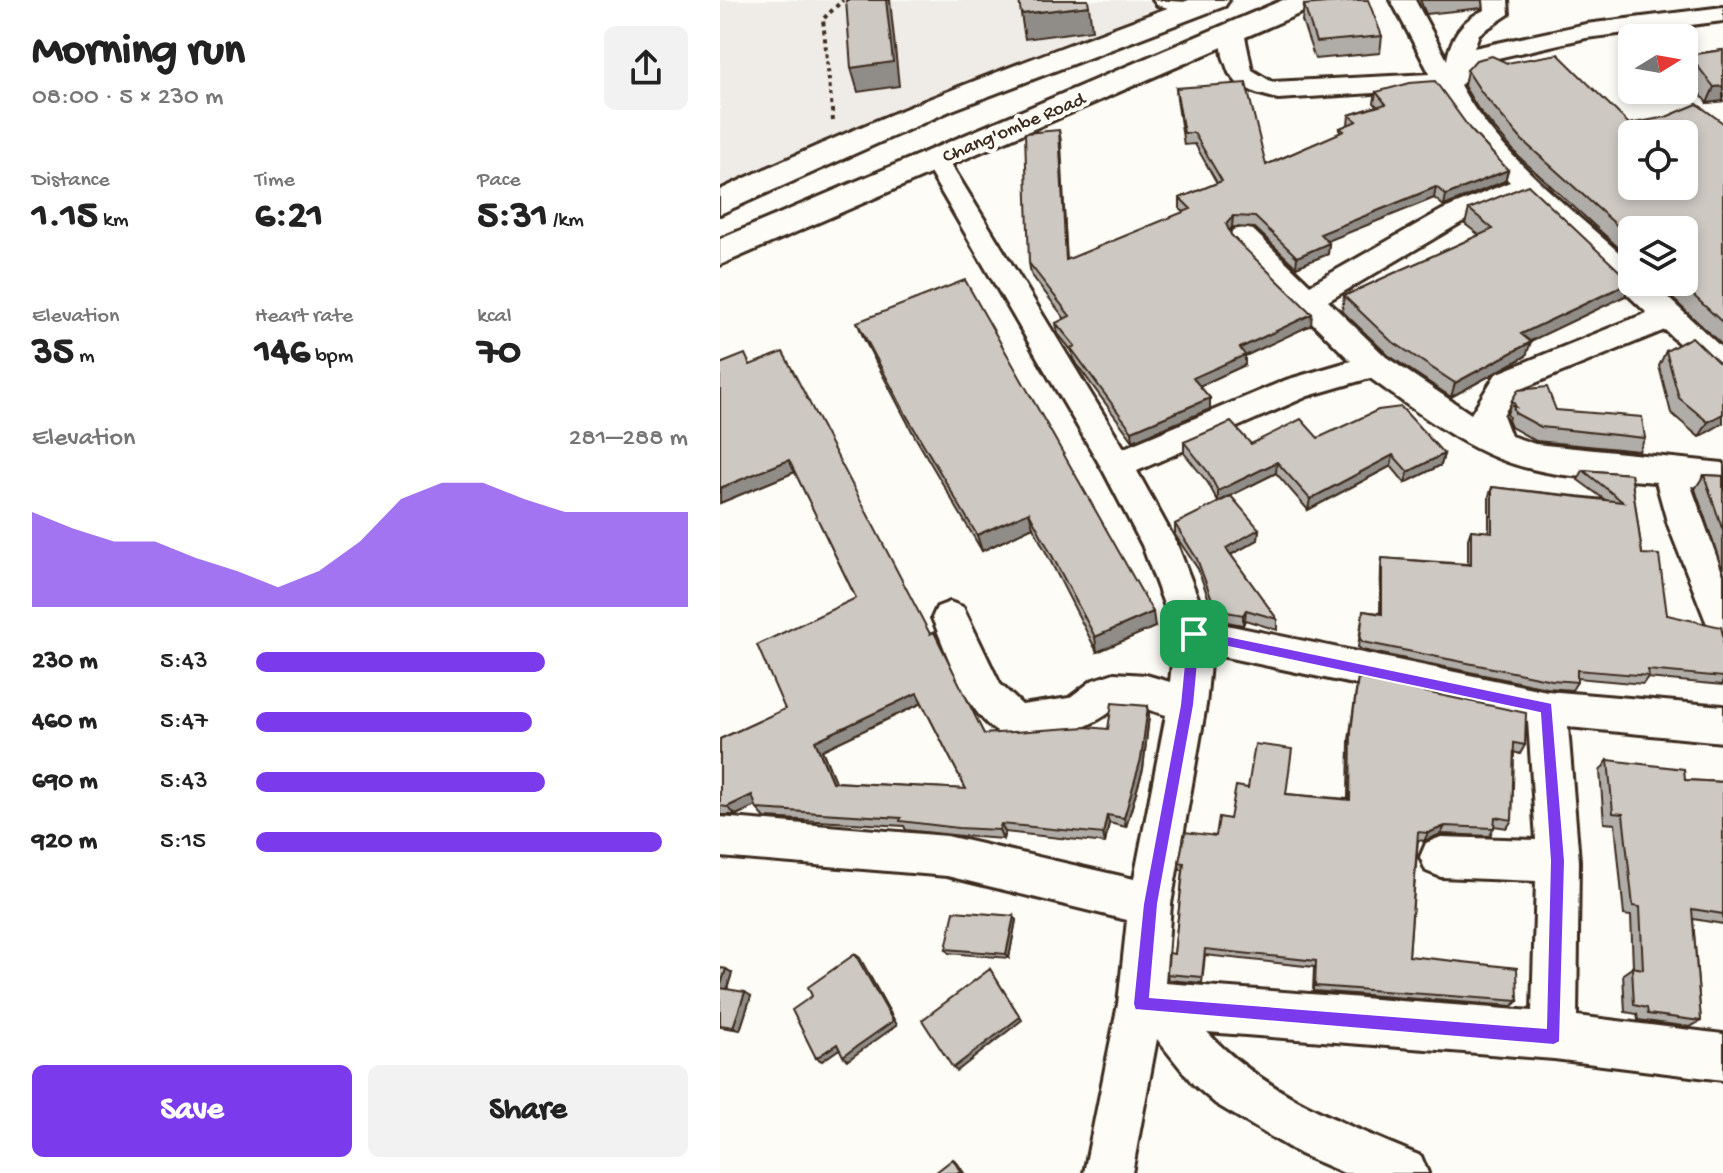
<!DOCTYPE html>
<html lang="en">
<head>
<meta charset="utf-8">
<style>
	:root { --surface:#fff; --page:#f2f2f2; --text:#222; --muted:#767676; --accent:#7c3aed }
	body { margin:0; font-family:"Gochi Hand",sans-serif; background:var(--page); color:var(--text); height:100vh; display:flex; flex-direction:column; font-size:30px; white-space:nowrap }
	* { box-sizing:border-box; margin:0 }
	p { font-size:26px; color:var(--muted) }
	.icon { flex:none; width:44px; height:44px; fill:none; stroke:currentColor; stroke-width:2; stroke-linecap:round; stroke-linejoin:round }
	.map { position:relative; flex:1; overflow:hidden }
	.drawer { display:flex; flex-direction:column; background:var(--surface); width:720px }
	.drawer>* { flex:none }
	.needle { width:52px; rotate:79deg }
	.buttons { position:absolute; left:898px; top:24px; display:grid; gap:16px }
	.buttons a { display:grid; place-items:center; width:80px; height:80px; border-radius:12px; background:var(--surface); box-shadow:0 4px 12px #0003; font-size:40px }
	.pin { position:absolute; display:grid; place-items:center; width:68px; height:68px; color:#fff; margin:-34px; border-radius:16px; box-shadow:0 4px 12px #0006 }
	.round { display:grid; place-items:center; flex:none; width:84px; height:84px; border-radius:12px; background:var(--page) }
	.summary { display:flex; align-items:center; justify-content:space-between; height:136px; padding:0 32px }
	h1 { font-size:44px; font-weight:800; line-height:60px }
	.figures { display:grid; grid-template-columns:repeat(3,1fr); gap:12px; height:136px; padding:8px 32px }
	.figures div { display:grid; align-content:center }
	.figures b { font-size:40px; font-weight:800 }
	.figures small { font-size:22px; font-weight:400 }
	.figures p { font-size:22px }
	.chart { height:224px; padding:16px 32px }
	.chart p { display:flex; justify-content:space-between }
	.chart svg { width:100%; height:144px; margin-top:8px; fill:var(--accent); opacity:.7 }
	.button { display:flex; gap:16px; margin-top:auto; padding:16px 32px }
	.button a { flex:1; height:92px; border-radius:12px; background:var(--accent); color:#fff; font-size:32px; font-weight:800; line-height:92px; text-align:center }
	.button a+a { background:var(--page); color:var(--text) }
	ul { padding:0 32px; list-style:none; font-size:26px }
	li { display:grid; grid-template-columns:128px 96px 1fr; align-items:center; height:60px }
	li i { height:20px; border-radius:10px; background:var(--accent) }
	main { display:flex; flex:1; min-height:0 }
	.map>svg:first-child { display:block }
</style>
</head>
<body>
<main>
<section class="drawer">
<div class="summary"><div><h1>Morning run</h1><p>08:00 · 5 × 230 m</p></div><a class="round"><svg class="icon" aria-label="share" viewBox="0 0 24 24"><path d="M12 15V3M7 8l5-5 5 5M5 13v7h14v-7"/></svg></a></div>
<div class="figures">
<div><p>Distance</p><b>1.15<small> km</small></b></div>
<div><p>Time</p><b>6:21</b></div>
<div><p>Pace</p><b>5:31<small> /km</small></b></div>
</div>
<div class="figures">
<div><p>Elevation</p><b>35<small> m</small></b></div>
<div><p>Heart rate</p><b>146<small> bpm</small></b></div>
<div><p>kcal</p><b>70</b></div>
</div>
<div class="chart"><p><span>Elevation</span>281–288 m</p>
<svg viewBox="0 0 160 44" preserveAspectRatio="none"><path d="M0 44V15L10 20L20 24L30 24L40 29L50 33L60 38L70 33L80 24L90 11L100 6L110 6L120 11L130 15L140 15L150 15L160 15V44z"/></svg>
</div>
<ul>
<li><b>230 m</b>5:43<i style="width:67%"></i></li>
<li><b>460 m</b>5:47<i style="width:64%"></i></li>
<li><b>690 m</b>5:43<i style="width:67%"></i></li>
<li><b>920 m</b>5:15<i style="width:94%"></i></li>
</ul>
<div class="button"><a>Save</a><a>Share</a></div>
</section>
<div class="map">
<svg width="1003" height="1173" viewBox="0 0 1003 1173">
	<rect width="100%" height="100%" fill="#fdfcf7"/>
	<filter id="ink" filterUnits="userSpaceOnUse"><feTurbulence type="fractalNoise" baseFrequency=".0125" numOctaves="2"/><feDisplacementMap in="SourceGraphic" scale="16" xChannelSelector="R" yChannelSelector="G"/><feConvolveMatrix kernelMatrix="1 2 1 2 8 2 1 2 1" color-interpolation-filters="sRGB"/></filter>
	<g filter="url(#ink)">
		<path fill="#efece7" d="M0,0H487L0,197Z"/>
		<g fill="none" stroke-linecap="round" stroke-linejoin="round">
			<defs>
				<path id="minor" d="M433,0L484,3L488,8L484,13L476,15L437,5Z
					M671,0H695L727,60C731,37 742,19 765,10L764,0H788L789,14L759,34L754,48L866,24L1003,7V21L866,38L751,64L749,78L740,85C777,154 854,211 912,264V282H931L1003,349V378L992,375L945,330L798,390L783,415L791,436L815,444L1003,463V489L971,486L1003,575V635L990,630L985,619L948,525L936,482C895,478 851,479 812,469C752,456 699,413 650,378L588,396L417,471L457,544L487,621L827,691L1003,706V742L848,727L859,861L857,1016L1003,1034V1080L834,1059L487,1032C546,1095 623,1123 701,1156L708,1173H624L580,1154L496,1104L473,1084L437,1039L412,1173H364L398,1004L407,920L227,876L0,857V817L227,836L414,879L446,715L426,709L397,707C375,724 356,732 329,736C321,738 312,740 304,740C253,741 229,656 212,618L217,607L230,602L243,607L280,684L302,705L349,698L373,680L394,673L426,675L450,682L455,634L422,545L384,472L202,159L206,153L215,151L224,153L404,448L566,380L631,361L513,244L509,237L513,230L523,228L533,230L590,285L722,210L790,182C762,154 735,125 717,89L558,99L536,93L518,84L509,73L503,56L500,32L504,27H520L524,32L532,70L552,82L710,74ZM805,196L927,313L776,374L751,414L666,357L608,301L742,222ZM491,654L808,721L816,840L721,837L706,843L700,857L706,871L721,877L816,881L812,1011L445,983L451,904L486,705Z"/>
				<path id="major" d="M469,0H509L505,6L232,110L0,214V190C153,117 310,59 469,0Z
					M563,0H601L597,6L0,265V239Z"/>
			</defs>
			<use href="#minor" stroke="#3b2a1e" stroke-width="6"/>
			<use href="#major" stroke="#3b2a1e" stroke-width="6"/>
			<path stroke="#3b2a1e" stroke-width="4" stroke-dasharray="4 4" stroke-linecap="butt" d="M113,121L103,19L123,0"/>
			<use href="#minor" fill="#fdfcf7" fill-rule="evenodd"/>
			<use href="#major" fill="#fdfcf7" fill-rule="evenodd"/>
		</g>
		<path fill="#b0aca7" stroke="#3b2a1e" stroke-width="2" fill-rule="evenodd" d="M700,0H763L762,8L706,14Z
			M584,5L662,36L660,53L595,59L582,21Z
			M1003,50V101L987,103L964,73V69L969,55Z
			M747,70L909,124L1003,123V346L935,282H964L912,230V260L798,156L758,109L744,86Z
			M456,88L546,165L620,133V128L628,125L629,115L657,106L654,103L656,92L750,129L788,170L785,181L724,206L714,198L607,241L609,243L608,254L576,267L535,228L512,227L509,231L511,235L591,325L525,356V365L479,386L490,398V409L413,441L353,359L352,351L338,334L336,323L345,319L311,274L309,263L339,130L347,260L464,212L460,209V198L497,183L475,144L464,145L457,99Z
			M749,209L911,282L905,296L810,341L806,356L731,397L668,355L622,311L624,296L759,235L745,224Z
			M137,322L435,627L377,652L313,527L262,551L194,435L144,339Z
			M946,351L998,362L1003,423L979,437L951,413L939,366Z
			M30,365L210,634L264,734L388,729L428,706L429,716L423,769L406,827L389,823L385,843L285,832L283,839L242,836L186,830L184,826L45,818L37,809L36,806L16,815H0V739L65,709L136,598L75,472L0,503ZM202,703L246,789L115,782L102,750Z
			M792,400L836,410L925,438L919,451L816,441L791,427L788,420L789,417L787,414Z
			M598,438L724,454L721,465L685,483L671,466L588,510L556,473L498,502L488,483L464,453V442L531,444Z
			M863,470L911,474L922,554L947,615L1003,635V685L927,678L923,684L857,678V682L852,690L827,688L642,650L638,647L643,611L660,613L661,567L662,558L748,564V539L751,530L769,532V496L772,487L884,499L858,480Z
			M984,475L1003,476V571L975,489Z
			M455,524L539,529L538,540L511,555L557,619V630L525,620L523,625L496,620L478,569L455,535Z
			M638,678L805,745L800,754L794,752L792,820L787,828L774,826L770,836L721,834L704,841L698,840L689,956L798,1001L792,1006L593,991L594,967L485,955L482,983L448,980L447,974L454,954L463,870H460L459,862L496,836L510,819L566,794L628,799L629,740Z
			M888,760L965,780L1003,782V924L973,919L981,1021L970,1027L918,1020L917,1014L905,1012L903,974L913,967L911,916L904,915L895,824L884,823L880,771Z
			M296,920L289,958L229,953L226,949Z
			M0,968L6,969L12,973L7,989L31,996L20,1030L0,1027Z"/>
		<path fill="#908c88" stroke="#3b2a1e" stroke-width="2" d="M166,0H170L179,86L138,92L131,68Z
			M369,6L372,30L305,39L301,14Z
			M1003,86V101L987,103L994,87Z
			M339,130L341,141L347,271L346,260Z
			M788,170L785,181L724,206L726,195Z
			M716,187L714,198L598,245L600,234Z
			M513,216L512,227L506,236V224Z
			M609,243L608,254L576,267L577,257Z
			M911,282L905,296L796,348L801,334Z
			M592,314L591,325L525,356V365L473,389V378L520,348Z
			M811,342L806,356L731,397L735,383Z
			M490,398V409L413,441L412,431Z
			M1003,414V423L979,437L988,422Z
			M724,454L721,465L685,483L688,472Z
			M673,455L671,466L588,510L590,499Z
			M69,460L75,472L0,503V488Z
			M557,462L556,473L498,502V491Z
			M309,512L313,527L262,551L257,535Z
			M539,529L538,540L505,558L506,548Z
			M526,610L525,620L523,625V615Z
			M433,612L435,627L377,652L375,637Z
			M197,693L202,703L102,750L119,791L112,782L95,741Z
			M428,706L429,716L423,769L406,827L404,818Z
			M32,795L40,804L16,815L7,807Z
			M387,815L389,823L385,843L383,834Z
			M281,824L285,832L283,839L279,830Z
			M725,826L721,834L704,841L708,833Z
			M294,916L296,920L289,958L286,954Z
			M135,954L140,958L177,1025L128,1060L123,1056Z
			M6,969L12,973L6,992L0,989V987Z
			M270,969L302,1020L237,1071L233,1068Z
			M25,992L31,996L20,1030L13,1027Z
			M117,1044L122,1047L102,1061L96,1058Z
			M233,1159L236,1161L244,1173H241Z"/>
		<path fill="#cdc8c2" stroke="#3b2a1e" stroke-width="2" fill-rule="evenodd" d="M126,0H166L173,62L131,68Z
			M299,0H368L369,6L301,14Z
			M639,0H648L662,36L596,42L584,5Z
			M1003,50V86L994,87L969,55Z
			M838,54L909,124L946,117L977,104L1003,123V323L959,282H964V230H912V239L802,140L762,93L747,70L756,60L772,56L787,63ZM912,134H964V186H912Z
			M715,81L750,129L788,170L726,195L716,187L600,234L609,243L577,257L535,217L513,216L506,224L511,235L592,314L520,348L525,355L473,378L490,398L412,431L351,348L355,346L336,323L350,316L309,263L305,133L339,130L346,260L471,209L460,198L502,181L474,133H464L456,88L526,83L546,165L624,131L620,128L637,121L629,115L666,104L656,92L690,83Z
			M808,185L911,282L801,334L811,342L735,383L670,340L624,296L672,274L773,229L749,209Z
			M245,280L433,612L375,637L309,512L257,535L188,418L137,322Z
			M972,337L998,362L1003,363V414L988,422L959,398L946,351Z
			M63,352L210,634L214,632L264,734L366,727L388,729L392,703L428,706L421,759L404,818L387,815L383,834L281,824L279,830L238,828L180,821L181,818L37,809L32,795L7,807L0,806V739L65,709L37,645L136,598L69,460L0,488V364L25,354L30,365ZM197,693L246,789L112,782L95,741Z
			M827,387L836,410L922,417L925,438L821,427L795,413L793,406L796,407L792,400L798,390Z
			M681,407L724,454L688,472L673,455L590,499L557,462L498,491L488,472L464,442L511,422L531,444L581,419L598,438L658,410Z
			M863,470L911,474L922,554L939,555L947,615L1001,627L1003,635V677L928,670L929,676L857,670V682L832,680L643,642L640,639L643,611L662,614V558L751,565V530L772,532V487L903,502Z
			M984,475L1003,476V531Z
			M511,496L539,529L506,548L557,619L526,610L523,615L496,610L477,559L455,524Z
			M638,678L806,713L805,745L794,743L792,820L775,817L774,828L725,826L708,833L698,832L689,956L797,968L798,1001L595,986L596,961L485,949L482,977L447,974L449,953L454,954L464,863L459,862L465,832L496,836L499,817L510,819L516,786L528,788L535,744L572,749L566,794L630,800L631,731Z
			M888,760L964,769L965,780L1003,782V914L972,909L981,1021L928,1014L927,1008L914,1005L912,967L923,969L920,907L913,906L903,814L893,813Z
			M234,911L294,916L286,954L226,949Z
			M135,954L173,1021L123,1056L117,1044L96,1058L72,1010L92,996L88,987Z
			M0,968L6,969L0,987Z
			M270,969L300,1017L233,1068L202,1020Z
			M0,988L25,992L13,1027L0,1025Z
			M233,1159L241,1173H215Z"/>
	</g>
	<path fill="#7c3aed" stroke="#fff" stroke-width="2" fill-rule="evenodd" d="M474,629L832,703L845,861L840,1042L834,1045L415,1010L413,1004L423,904L460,705L467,634ZM480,641L820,713L830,861L826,1028L430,997L438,904L474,705Z"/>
	<g text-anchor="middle" stroke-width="8" stroke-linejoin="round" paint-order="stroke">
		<g font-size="20" fill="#3b2a1e" stroke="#fdfcf7">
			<text transform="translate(293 126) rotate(-23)" y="7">Chang'ombe Road</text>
		</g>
	</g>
</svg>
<div class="buttons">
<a><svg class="needle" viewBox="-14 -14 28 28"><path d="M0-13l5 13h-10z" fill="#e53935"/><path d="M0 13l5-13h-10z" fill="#767676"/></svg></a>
<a><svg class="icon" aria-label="locate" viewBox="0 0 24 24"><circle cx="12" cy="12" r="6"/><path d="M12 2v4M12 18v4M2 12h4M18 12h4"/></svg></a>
<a><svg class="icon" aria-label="layers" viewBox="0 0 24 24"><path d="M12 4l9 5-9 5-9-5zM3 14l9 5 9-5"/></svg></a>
</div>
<div class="pin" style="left:474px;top:634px;background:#1e9e55"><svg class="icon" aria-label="arrive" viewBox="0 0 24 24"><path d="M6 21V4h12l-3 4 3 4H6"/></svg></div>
</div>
</main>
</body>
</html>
